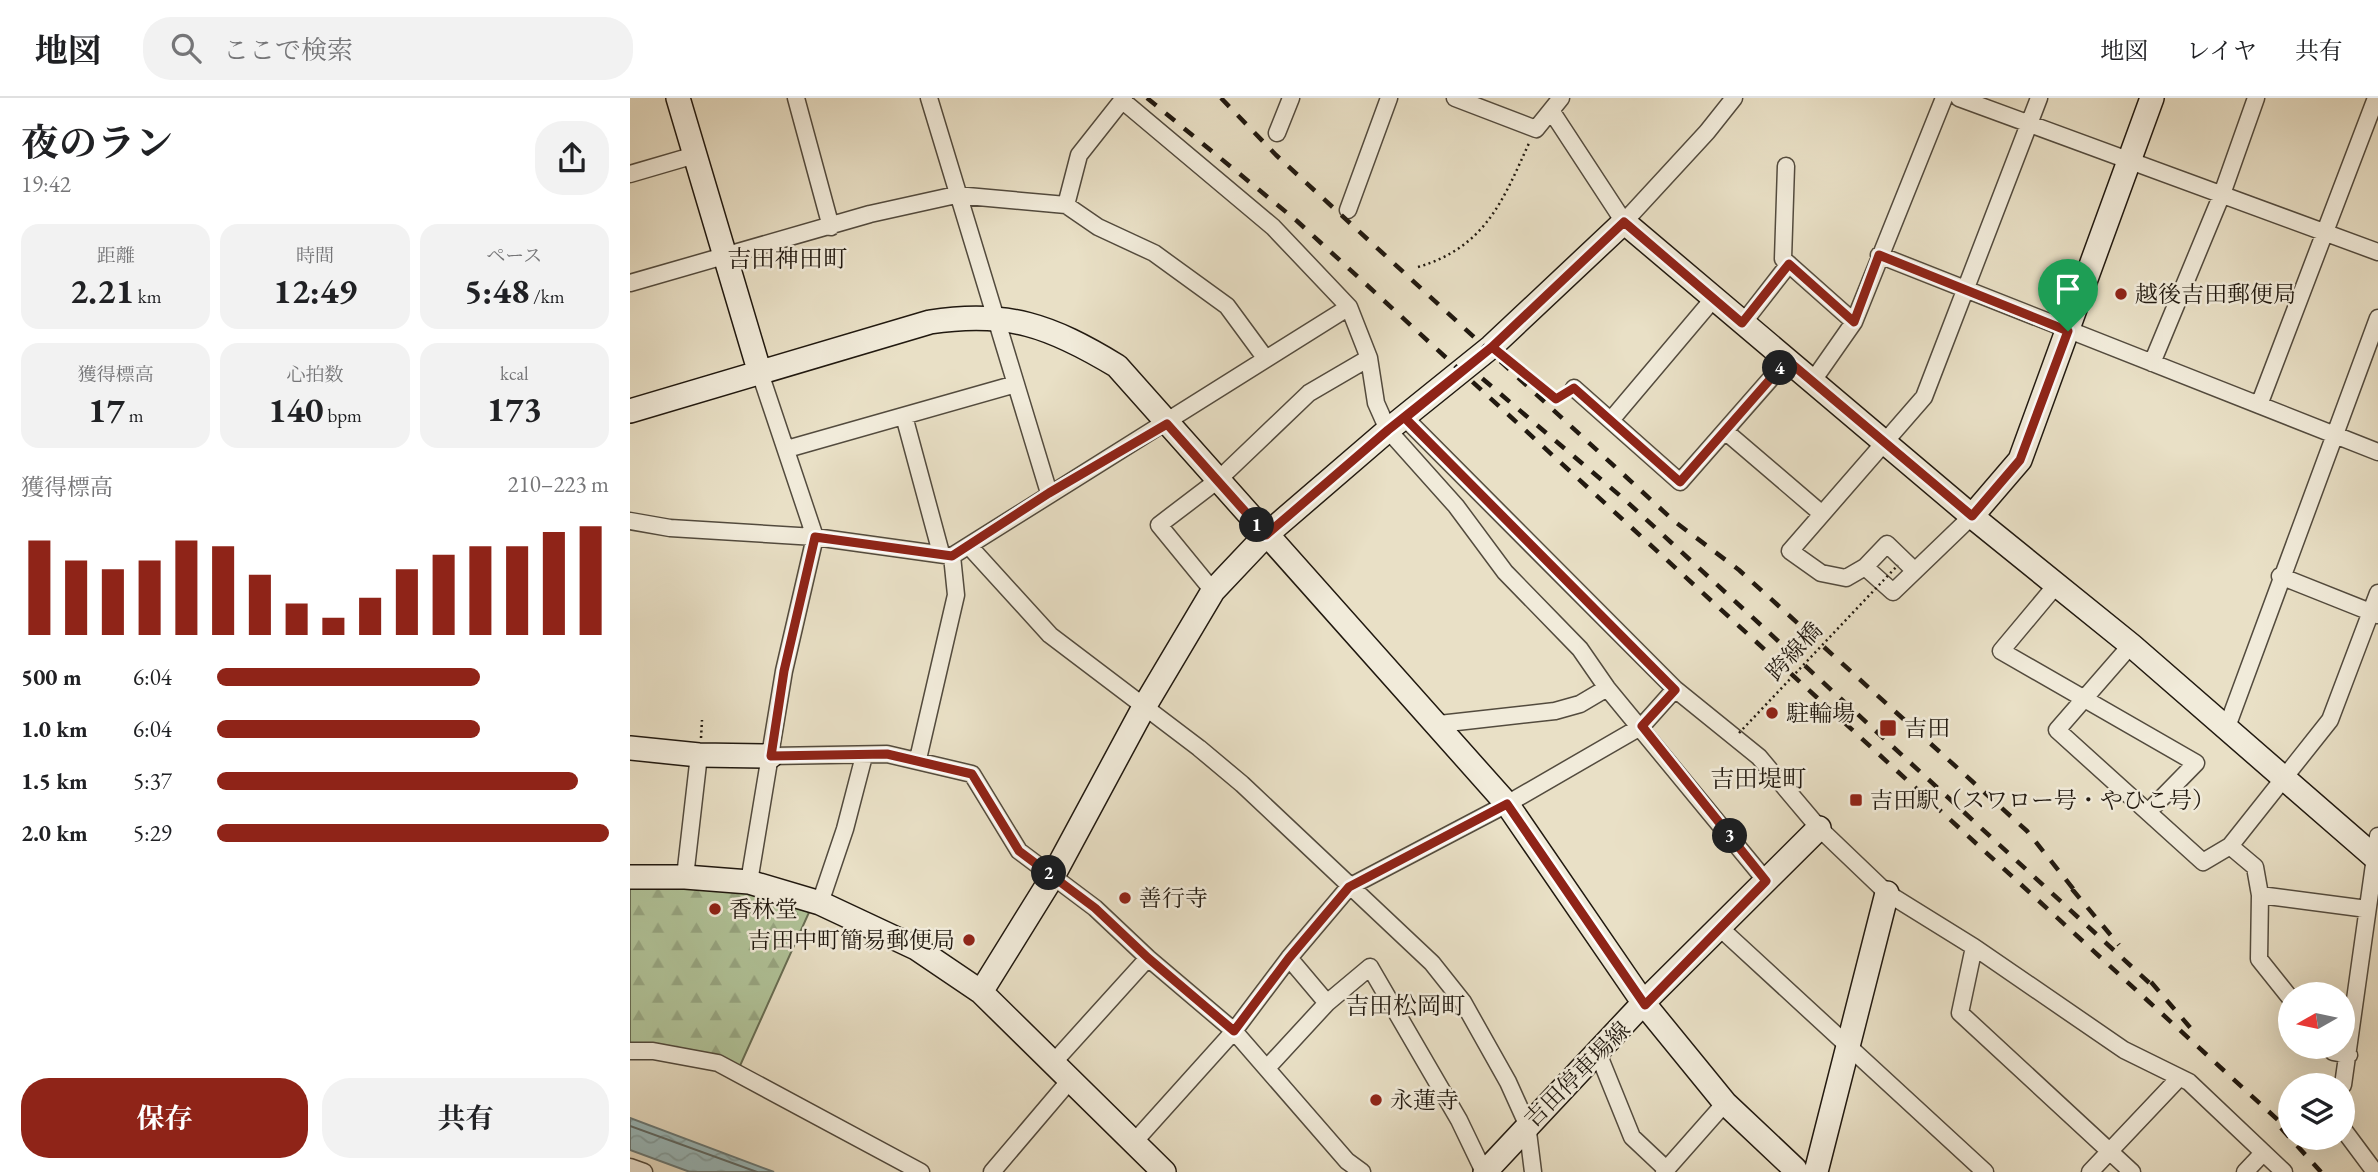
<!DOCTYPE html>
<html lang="ja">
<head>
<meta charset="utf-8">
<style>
	:root { --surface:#fff; --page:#f2f2f2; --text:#202124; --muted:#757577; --line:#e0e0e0; --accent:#8f2418 }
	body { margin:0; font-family:"EB Garamond","Noto Serif JP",serif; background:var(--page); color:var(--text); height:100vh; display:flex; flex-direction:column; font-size:26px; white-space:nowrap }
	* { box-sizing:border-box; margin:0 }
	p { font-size:23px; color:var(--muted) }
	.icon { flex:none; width:38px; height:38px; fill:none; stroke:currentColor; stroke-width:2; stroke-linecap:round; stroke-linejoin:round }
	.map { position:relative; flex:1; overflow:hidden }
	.drawer { display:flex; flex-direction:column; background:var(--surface); width:630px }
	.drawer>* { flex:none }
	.needle { width:46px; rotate:261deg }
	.tools { position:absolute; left:1648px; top:884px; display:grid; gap:14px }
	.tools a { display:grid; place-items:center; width:77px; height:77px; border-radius:50%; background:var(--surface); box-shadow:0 7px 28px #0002; font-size:35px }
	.pin { position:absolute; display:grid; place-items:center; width:60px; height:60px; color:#fff; margin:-72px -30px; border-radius:50% 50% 50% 0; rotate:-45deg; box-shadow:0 0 7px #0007 }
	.pin .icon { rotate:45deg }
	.km { position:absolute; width:35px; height:35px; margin:-18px; border-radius:50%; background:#222; color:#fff; font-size:19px; line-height:35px; text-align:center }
	.round { display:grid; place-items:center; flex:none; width:74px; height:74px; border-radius:28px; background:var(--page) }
	.summary { display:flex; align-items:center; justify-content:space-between; height:119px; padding:0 21px }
	h1 { font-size:38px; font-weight:700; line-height:52px }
	.figures { display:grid; grid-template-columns:repeat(3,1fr); gap:10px; height:119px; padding:7px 21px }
	.figures div { display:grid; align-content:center; border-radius:18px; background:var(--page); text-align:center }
	.figures b { font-size:35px; font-weight:700 }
	.figures small { font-size:19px; font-weight:400 }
	.figures p { font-size:19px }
	.chart { height:196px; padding:14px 21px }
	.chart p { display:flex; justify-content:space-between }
	.chart svg { width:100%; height:126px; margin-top:7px; stroke:var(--accent); stroke-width:6 }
	.primary-button { display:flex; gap:14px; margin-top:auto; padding:14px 21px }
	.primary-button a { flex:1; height:80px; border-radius:28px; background:var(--accent); color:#fff; font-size:28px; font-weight:700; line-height:80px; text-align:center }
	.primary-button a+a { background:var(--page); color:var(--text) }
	ul { padding:0 21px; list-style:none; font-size:23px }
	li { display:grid; grid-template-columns:112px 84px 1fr; align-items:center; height:52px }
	li i { height:18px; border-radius:9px; background:var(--accent) }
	header { display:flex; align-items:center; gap:42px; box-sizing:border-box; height:98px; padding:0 35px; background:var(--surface); border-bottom:2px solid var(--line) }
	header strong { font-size:33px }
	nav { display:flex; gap:38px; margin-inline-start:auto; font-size:24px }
	.search { width:490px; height:63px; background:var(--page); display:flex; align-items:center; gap:18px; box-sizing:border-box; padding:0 24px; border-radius:28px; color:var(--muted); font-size:26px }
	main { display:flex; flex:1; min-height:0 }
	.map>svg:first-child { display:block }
</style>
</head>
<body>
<header>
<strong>地図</strong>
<div class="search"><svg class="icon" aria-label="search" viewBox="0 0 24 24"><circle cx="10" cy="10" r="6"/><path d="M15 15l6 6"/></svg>ここで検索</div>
<nav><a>地図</a><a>レイヤ</a><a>共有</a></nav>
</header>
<main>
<section class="drawer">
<div class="summary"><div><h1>夜のラン</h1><p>19:42</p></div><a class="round"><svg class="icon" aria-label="share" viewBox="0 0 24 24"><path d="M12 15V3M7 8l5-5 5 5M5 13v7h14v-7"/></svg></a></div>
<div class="figures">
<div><p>距離</p><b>2.21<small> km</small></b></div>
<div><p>時間</p><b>12:49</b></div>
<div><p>ペース</p><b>5:48<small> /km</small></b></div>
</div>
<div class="figures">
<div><p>獲得標高</p><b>17<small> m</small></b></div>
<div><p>心拍数</p><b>140<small> bpm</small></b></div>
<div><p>kcal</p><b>173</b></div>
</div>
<div class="chart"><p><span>獲得標高</span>210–223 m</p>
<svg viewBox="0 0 160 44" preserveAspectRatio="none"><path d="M5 44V11M15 44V18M25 44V21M35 44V18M45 44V11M55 44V13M65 44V23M75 44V33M85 44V38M95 44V31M105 44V21M115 44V16M125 44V13M135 44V13M145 44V8M155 44V6"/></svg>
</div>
<ul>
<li><b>500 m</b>6:04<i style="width:67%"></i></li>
<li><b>1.0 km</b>6:04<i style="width:67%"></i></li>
<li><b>1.5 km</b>5:37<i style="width:92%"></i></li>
<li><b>2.0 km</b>5:29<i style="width:100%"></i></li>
</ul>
<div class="primary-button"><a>保存</a><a>共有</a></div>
</section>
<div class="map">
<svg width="1748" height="1074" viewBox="0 0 1748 1074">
	<defs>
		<pattern id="forest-firs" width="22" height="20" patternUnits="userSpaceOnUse" patternTransform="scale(1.75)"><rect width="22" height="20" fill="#b1c399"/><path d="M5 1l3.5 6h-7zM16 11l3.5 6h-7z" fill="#98a783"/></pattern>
		<pattern id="water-waves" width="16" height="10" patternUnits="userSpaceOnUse" patternTransform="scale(1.75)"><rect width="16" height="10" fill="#9abbbe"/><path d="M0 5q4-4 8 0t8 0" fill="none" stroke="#84a0a2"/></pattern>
	</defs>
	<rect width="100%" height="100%" fill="#e9e0c6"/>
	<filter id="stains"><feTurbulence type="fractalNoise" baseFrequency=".00286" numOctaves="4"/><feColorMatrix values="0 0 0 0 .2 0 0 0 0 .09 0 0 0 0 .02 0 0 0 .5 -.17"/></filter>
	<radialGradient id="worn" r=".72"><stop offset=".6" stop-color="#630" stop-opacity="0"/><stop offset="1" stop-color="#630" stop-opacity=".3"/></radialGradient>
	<path fill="url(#forest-firs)" stroke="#696e54" stroke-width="2" d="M0,786L117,792L181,810L109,970L81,958L0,960Z"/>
	<path fill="url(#water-waves)" stroke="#6a7a78" stroke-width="2" d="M0,1020L144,1074H60L0,1052Z"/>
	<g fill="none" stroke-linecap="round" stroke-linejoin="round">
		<path stroke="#5e6a67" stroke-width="2" d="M0,1028L127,1074"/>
		<defs>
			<path id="street" d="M166,0L201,129
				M299,0L419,395
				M825,0L906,31L931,0
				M1329,0L1748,154
				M922,14L994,124L1077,34L1104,0
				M647,35L661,0
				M1156,68L1153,161L1224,224
				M0,76L65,57
				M436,107L449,57L494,0
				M718,112L759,0
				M1249,157L1748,354
				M0,185L240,116L326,97L436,107L468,129L524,155L597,208L636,261
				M719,209L739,260L746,305L758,332L826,408L875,474L950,551L977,590L1136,783
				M1113,225L1159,166
				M1522,265L1592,96L1626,0
				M1182,284L1224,224L1314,0
				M944,290L1050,384L1157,262
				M1629,307L1746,0
				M274,318L311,455
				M775,320L1045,591L1129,659L1189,730L1257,795L1344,849L1494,952L1559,984L1654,1074
				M981,322L1084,200
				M1095,333L1192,416
				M157,351L386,286
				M0,423L40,430L185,439L322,458L719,209L643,129L493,3
				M339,448L420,537L569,650L612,686L802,865L833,904L878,984L897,1026L903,1074
				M1235,469L1216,480L1191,475L1160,453L1294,299L1409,0
				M1285,473L1257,446L1235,469L1263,494L1342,418
				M1650,478L1748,517
				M1427,486L1371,553L1566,665L1518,714
				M583,493L529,427L588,382L679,295L739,260
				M1501,547L1427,632L1573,764L1600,748L1625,769L1630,797L1629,861L1661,901
				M809,626L925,613L950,606L977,590
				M1597,629L1748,220
				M141,658L257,656L342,676L389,753L465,810L518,860L604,933L717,1063L732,1074
				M288,661L326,497L322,458
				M1600,748L1700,622L1748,495
				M55,779L69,657
				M119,784L154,573L185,439L129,272
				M1630,797L1737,811
				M190,805L215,731L234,658
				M1090,830L1355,1074
				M1344,849L1330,915L1502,1074
				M659,860L697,905
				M1698,948L1703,954L1719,957
				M0,953H23L88,965L291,1074
				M968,955L1002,1039L1036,1071
				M423,965L518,860
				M637,970L697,905L740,869L829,1022L854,1074
				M1713,987L1748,738
				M1713,1031L1745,1074
				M505,1043L604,933L659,860L719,789L877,706L1012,628L1045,591
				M0,1069L14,1074
				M362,1074L441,981
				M1034,1074L1095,1005
				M1460,1074L1549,980
				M1615,1074L1633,1055"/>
			<path id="secondary" d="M48,0L129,272
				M0,313L300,224C378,212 421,228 487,268L877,706L1015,907L1095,1005L1165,1071
				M1342,418L1390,362L1522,0
				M0,650L69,657L141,658
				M0,779H55L119,784L190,805L286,850L351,894L534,1074
				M351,894L423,778L514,609L583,493L636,437L758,332L861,249L994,124L1344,420L1501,547L1748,762
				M1187,1070L1257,795
				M855,1074L1019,899L1189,730"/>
		</defs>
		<use href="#street" stroke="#534b3e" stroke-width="19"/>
		<use href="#secondary" stroke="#211910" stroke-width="26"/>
		<path stroke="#211910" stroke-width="2.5" stroke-dasharray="2 3.5" stroke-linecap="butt" d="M788,169C856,149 873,102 900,43
			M874,259L926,301L932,297
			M71,640L72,622"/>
		<use href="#street" stroke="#f1ebda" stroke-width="16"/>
		<use href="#secondary" stroke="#f1ebda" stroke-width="23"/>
		<path stroke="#211910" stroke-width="4.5" stroke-dasharray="12 12" stroke-linecap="butt" d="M517,0L667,123L1661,1034
			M591,0L646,57L1044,423L1109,472L1397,733L1449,798
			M834,265L994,401L1527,892
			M1442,791L1489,847
			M1521,884L1564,934
			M1651,1030L1691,1074"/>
		<path stroke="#211910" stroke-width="2.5" stroke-dasharray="2 3.5" stroke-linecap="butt" d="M1109,635L1268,467"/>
	</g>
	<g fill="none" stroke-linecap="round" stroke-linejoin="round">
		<defs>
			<path id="route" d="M1438,233L1249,157L1224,224L1159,166L1112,225L994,124L862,249L758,332L636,437L537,326L419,395L322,458L185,439L154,573L141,658L257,656L342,676L389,753L465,810L518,860L604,933L659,860L719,789L877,706L1015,907L1136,783L1012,628L1045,592L775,320L862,249L926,301L944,290L1050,384L1157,262L1342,418L1390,362L1438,233"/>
		</defs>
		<use href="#route" stroke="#fff" stroke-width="14"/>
		<use href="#route" stroke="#8f2418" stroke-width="9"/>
	</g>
	<g fill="#8f2418" stroke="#f1ebda" stroke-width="2.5">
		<circle cx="1491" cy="196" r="7"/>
		<circle cx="1142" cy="615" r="7"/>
		<rect x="1249" y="621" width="18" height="18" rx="3.5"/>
		<rect x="1219" y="695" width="14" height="14" rx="3.5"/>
		<circle cx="495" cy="800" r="7"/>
		<circle cx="85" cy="811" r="7"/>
		<circle cx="339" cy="842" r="7"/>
		<circle cx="746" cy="1002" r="7"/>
	</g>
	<g text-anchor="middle" stroke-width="5" stroke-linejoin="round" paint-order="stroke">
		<g font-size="23" fill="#211910" stroke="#f1ebda" text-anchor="start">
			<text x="1505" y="204">越後吉田郵便局</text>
			<text x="1156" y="623">駐輪場</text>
			<text x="1274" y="638">吉田</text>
			<text x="1240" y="710">吉田駅（スワロー号・やひこ号）</text>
			<text x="509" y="808">善行寺</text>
			<text x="99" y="819">香林堂</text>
			<text x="325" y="850" text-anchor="end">吉田中町簡易郵便局</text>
			<text x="760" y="1010">永蓮寺</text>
		</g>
		<g font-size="23" fill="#211910" stroke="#f1ebda">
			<text transform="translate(1164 553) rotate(-47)" y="8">跨線橋</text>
			<text transform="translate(947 976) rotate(-45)" y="8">吉田停車場線</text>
		</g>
		<g font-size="24" fill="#211910" stroke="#f1ebda">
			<text x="157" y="169">吉田神田町</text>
			<text x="1128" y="689">吉田堤町</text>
			<text x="775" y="916">吉田松岡町</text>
		</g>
	</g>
	<rect width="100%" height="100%" filter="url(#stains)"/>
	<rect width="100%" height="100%" fill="url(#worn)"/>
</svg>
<div class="tools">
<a><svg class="needle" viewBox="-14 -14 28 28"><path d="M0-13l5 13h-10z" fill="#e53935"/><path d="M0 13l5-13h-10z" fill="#757577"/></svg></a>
<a><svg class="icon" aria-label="layers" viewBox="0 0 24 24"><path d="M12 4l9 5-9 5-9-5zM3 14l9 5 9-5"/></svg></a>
</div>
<div class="pin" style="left:1438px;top:233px;background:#1e9e55"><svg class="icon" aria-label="arrive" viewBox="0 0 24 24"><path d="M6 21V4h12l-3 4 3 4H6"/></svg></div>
<b class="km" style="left:627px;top:427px">1</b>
<b class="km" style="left:419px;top:775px">2</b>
<b class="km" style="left:1100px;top:738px">3</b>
<b class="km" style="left:1150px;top:270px">4</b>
</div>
</main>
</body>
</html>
